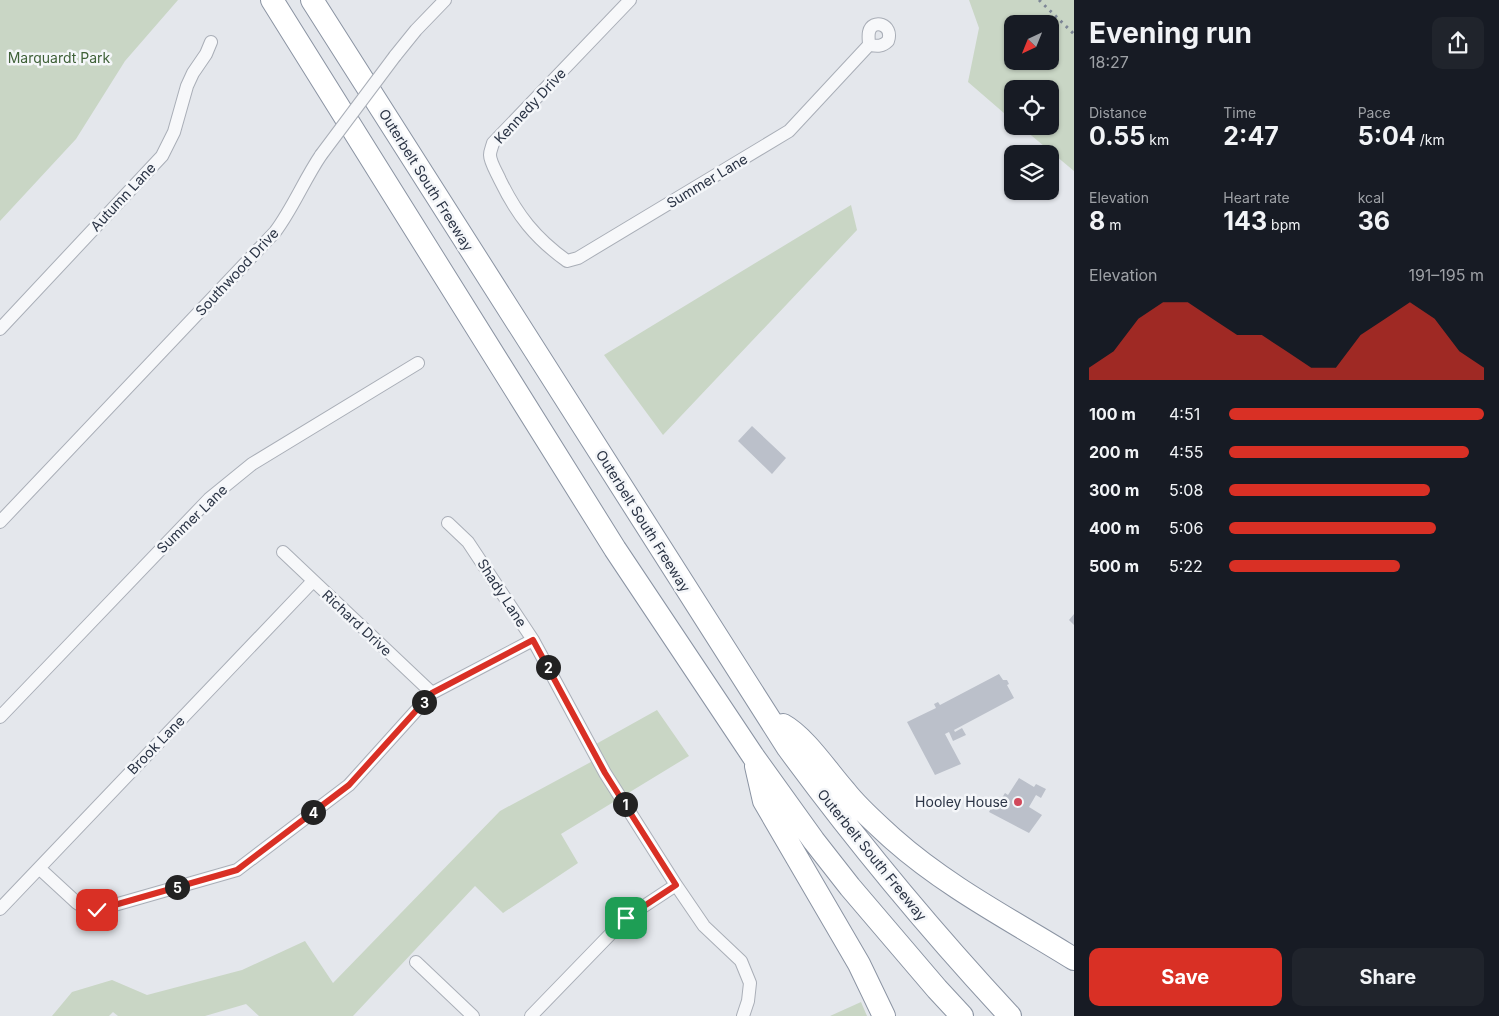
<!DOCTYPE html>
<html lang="en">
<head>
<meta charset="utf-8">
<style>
	:root { --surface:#171b24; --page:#20242c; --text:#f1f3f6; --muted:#9ea1a6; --accent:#d93025 }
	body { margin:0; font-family:Inter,sans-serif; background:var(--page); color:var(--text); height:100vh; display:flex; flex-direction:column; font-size:19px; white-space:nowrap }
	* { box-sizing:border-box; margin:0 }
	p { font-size:16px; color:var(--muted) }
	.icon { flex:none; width:28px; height:28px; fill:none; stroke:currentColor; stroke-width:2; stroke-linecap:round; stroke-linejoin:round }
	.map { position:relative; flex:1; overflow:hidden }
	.panel { display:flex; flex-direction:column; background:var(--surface); width:425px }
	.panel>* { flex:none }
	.needle { width:32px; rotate:223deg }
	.fabs { position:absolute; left:1004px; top:15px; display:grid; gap:10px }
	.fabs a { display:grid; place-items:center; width:55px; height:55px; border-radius:10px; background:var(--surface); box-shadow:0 1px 4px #0004; font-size:25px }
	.pin { position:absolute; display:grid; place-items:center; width:42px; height:42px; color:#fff; margin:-21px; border-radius:10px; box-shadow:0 2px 8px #0006 }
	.km { position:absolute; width:25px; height:25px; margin:-12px; border-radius:50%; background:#222; color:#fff; font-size:14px; line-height:25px; text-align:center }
	.round { display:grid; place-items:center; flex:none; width:52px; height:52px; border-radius:10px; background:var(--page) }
	.head { display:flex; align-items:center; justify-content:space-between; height:85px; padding:0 15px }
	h1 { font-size:28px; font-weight:700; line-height:38px }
	.stats { display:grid; grid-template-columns:repeat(3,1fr); gap:8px; height:85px; padding:5px 15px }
	.stats div { display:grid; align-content:center }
	.stats b { font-size:25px; font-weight:700 }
	.stats small { font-size:14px; font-weight:400 }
	.stats p { font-size:14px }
	.chart { height:140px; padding:10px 15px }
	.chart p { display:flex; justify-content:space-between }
	.chart svg { width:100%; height:90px; margin-top:5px; fill:var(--accent); opacity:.7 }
	.primary-button { display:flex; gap:10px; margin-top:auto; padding:10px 15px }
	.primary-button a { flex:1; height:58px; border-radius:10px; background:var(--accent); color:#fff; font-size:20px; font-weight:700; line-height:58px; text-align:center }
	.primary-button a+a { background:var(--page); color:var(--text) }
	ul { padding:0 15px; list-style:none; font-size:16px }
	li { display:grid; grid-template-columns:80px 60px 1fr; align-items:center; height:38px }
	li i { height:12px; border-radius:6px; background:var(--accent) }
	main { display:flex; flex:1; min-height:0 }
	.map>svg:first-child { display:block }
</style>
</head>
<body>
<main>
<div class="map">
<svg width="1074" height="1016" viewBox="0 0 1074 1016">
	<rect width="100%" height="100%" fill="#e4e7ec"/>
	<path fill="#c9d6c5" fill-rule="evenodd" d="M0,0H178L125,61L76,139L0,221Z
		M969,0H1074V171L1020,126H1050V89H1012V120L968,82L979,28ZM1012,24H1050V61H1012Z
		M851,205L857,230L663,435L604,355Z
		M657,710L689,756L561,834L578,863L503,913L475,886L353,1016H259L246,1004L205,1016H118L113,1012L109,1016H52L72,992L112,980L147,995L242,970L305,941L333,983L500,811L602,756L596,744Z
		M861,1002L867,1016H830Z"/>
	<path fill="#bbc0ca" d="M752,426L786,458L772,474L738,441Z
		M1074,614V625L1069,620Z
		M999,674L1003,680H1007L1009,684L1007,685L1014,698L954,730L955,732L962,728L966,735L953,741L949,732L945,734L961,764L935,775L907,722L936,708L934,704L938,702L940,705Z
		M1019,778L1034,787L1036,784L1046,789L1041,798L1036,795L1029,807L1042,815L1029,833L989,812L996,799L1000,801L1005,793L1008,795Z"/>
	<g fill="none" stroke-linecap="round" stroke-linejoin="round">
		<defs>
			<path id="minor" d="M630,0L493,143C492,147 490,151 490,155C490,162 497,173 500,180C517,215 535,238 567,261L578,258L789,131L869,45C869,41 868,36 869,32C872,18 894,24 888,41C882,47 877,46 869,45
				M395,56L416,30L445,0
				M0,329L162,156L174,132L187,86L193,73L206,54L211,42
				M0,522L275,232C293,208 304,180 321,155
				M448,523L468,542L533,640L605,773L676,885L704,926L741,961L750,983L748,1001L743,1016
				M283,552L432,693
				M0,717L209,499L252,464L418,363
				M39,868L77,903L86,909L97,910L237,870L349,785L432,693L533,640
				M0,909L313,581
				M416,962L473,1016
				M531,1016L626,918L676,885"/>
			<path id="motorway" d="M272,0L615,549L753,756L814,841L850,887L937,989L962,1016
				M312,0L788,748C857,842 931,931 1010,1016
				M783,725C805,737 828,772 845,791C859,809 877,824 893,839C947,887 1013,921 1074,959
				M756,766L764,801L859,964L884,1016"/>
		</defs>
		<use href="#minor" stroke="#a9aeb7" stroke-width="14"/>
		<use href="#motorway" stroke="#8b94a3" stroke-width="24"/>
		<use href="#minor" stroke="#f7f8fa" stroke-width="12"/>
		<use href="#motorway" stroke="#fff" stroke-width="22"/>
		<path stroke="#7d8696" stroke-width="3" stroke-dasharray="2.5 5" stroke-linecap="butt" d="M1039,0L1074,34"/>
		<defs>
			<path id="minor-bridge" d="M321,155L395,56"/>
		</defs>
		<use href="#minor-bridge" stroke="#a9aeb7" stroke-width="14" stroke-linecap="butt"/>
		<use href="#minor-bridge" stroke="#f7f8fa" stroke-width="12"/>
	</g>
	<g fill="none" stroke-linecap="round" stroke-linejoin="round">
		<defs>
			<path id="route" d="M97,910L237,870L349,785L432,693L533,640L605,773L676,885L626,918"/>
		</defs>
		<use href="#route" stroke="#fff" stroke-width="10"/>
		<use href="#route" stroke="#d93025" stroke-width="6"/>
	</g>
	<circle fill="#d1495b" stroke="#f4f6f9" stroke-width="2" cx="1018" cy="802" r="5"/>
	<g text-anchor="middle" stroke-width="5" stroke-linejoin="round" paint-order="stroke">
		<g font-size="14" fill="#3f6138" stroke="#f4f6f9">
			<text x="59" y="63">Marquardt Park</text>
		</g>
		<g font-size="14" fill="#2b3445" stroke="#f4f6f9">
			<text transform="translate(530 106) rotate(-47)" y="5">Kennedy Drive</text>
			<text transform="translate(426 180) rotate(58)" y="5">Outerbelt South Freeway</text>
			<text transform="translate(707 181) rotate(-31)" y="5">Summer Lane</text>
			<text transform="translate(123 197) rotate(-47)" y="5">Autumn Lane</text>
			<text transform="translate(237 272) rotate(-47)" y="5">Southwood Drive</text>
			<text transform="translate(192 519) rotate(-44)" y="5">Summer Lane</text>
			<text transform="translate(643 521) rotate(58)" y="5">Outerbelt South Freeway</text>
			<text transform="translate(502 593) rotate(57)" y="5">Shady Lane</text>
			<text transform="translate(357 623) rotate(43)" y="5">Richard Drive</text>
			<text transform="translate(156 745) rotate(-46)" y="5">Brook Lane</text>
			<text transform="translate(872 855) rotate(51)" y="5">Outerbelt South Freeway</text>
		</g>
		<g font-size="14" fill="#2b3445" stroke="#f4f6f9" text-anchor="end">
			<text x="1008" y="807">Hooley House</text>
		</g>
	</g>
</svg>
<div class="fabs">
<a><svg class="needle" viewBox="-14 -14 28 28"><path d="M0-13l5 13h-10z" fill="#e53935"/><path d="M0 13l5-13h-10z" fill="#9ea1a6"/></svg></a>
<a><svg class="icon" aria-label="locate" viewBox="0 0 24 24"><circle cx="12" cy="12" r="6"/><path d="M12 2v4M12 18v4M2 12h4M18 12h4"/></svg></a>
<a><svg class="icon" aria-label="layers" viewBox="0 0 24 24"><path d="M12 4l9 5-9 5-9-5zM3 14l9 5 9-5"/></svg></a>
</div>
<div class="pin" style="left:626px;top:918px;background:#1e9e55"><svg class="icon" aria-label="arrive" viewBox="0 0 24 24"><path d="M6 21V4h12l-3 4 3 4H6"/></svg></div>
<div class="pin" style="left:97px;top:910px;background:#d93025"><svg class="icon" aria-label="check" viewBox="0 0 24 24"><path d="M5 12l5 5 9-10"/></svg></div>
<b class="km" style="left:625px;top:804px">1</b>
<b class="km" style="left:548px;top:667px">2</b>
<b class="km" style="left:424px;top:702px">3</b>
<b class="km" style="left:313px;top:812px">4</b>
<b class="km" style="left:177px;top:887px">5</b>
</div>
<section class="panel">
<div class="head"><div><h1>Evening run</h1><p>18:27</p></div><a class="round"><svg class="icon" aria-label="share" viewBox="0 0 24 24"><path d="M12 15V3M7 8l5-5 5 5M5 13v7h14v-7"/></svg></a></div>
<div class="stats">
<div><p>Distance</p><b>0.55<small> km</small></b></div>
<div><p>Time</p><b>2:47</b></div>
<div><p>Pace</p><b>5:04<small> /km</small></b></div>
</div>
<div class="stats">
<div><p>Elevation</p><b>8<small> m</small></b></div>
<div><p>Heart rate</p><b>143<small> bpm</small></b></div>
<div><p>kcal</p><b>36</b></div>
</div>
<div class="chart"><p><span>Elevation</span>191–195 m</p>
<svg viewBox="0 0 160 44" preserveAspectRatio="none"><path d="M0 44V38L10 30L20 14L30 6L40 6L50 14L60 22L70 22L80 30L90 38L100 38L110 22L120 14L130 6L140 14L150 30L160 38V44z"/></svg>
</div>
<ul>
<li><b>100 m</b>4:51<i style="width:100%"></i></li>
<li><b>200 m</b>4:55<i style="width:94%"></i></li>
<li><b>300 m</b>5:08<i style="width:79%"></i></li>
<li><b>400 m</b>5:06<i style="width:81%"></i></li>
<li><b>500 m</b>5:22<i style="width:67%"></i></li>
</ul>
<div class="primary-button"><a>Save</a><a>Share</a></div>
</section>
</main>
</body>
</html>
